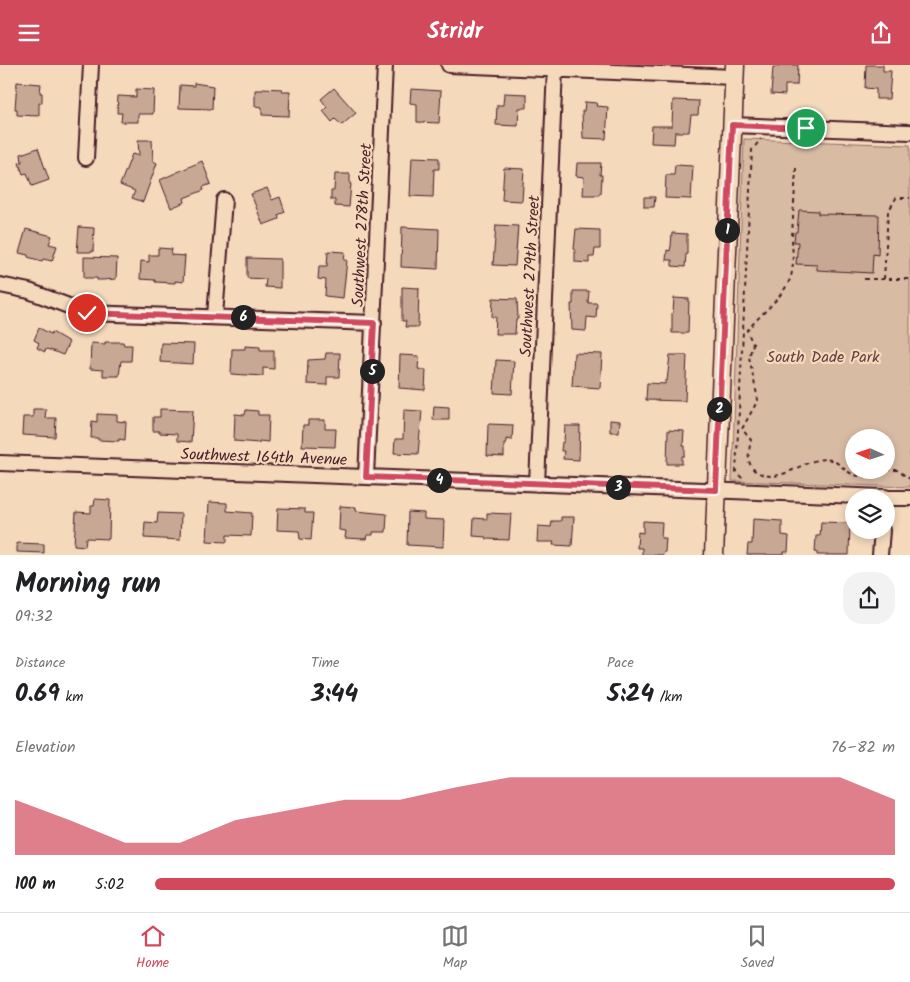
<!DOCTYPE html>
<html lang="en">
<head>
<meta charset="utf-8">
<style>
	:root { --surface:#fff; --page:#f2f2f2; --text:#202124; --muted:#757577; --line:#e0e0e0; --accent:#d1495b }
	body { margin:0; font-family:Kalam,sans-serif; background:var(--page); color:var(--text); height:100vh; display:flex; flex-direction:column; font-size:19px; white-space:nowrap }
	* { box-sizing:border-box; margin:0 }
	p { font-size:16px; color:var(--muted) }
	.icon { flex:none; width:28px; height:28px; fill:none; stroke:currentColor; stroke-width:2; stroke-linecap:round; stroke-linejoin:round }
	.map { position:relative; height:490px; overflow:hidden }
	.drawer { display:flex; flex-direction:column; background:var(--surface); flex:1 }
	.drawer>* { flex:none }
	.needle { width:32px; rotate:273deg }
	.tools { position:absolute; left:845px; top:364px; display:grid; gap:10px }
	.tools a { display:grid; place-items:center; width:50px; height:50px; border-radius:50%; background:var(--surface); box-shadow:0 2px 8px #0003; font-size:25px }
	.pin { position:absolute; display:grid; place-items:center; width:42px; height:42px; color:#fff; margin:-21px; border:2px solid #fff; border-radius:50%; box-shadow:0 1px 5px #0007 }
	.km { position:absolute; width:25px; height:25px; margin:-12px; border-radius:50%; background:#222; color:#fff; font-size:14px; line-height:25px; text-align:center }
	.round { display:grid; place-items:center; flex:none; width:52px; height:52px; border-radius:20px; background:var(--page) }
	.headline { display:flex; align-items:center; justify-content:space-between; height:85px; padding:0 15px }
	h1 { font-size:28px; font-weight:800; line-height:38px }
	.metrics { display:grid; grid-template-columns:repeat(3,1fr); gap:8px; height:85px; padding:5px 15px }
	.metrics div { display:grid; align-content:center }
	.metrics b { font-size:25px; font-weight:800 }
	.metrics small { font-size:14px; font-weight:400 }
	.metrics p { font-size:14px }
	.chart { height:140px; padding:10px 15px }
	.chart p { display:flex; justify-content:space-between }
	.chart svg { width:100%; height:90px; margin-top:5px; fill:var(--accent); opacity:.7 }
	ul { padding:0 15px; list-style:none; font-size:16px }
	li { display:grid; grid-template-columns:80px 60px 1fr; align-items:center; height:38px }
	li i { height:12px; border-radius:6px; background:var(--accent) }
	header { display:flex; justify-content:space-between; align-items:center; height:65px; padding:0 15px; background:var(--accent); color:#fff; font-size:22px; font-weight:800 }
	.tab-bar { display:flex; justify-content:space-around; align-items:center; height:70px; border-top:1px solid var(--line); background:var(--surface); font-size:14px; color:var(--muted) }
	.tab-bar a { display:grid; justify-items:center; gap:2px }
	.tab-bar .on { color:var(--accent) }
	.map>svg:first-child { display:block }
</style>
</head>
<body>
<header><svg class="icon" aria-label="menu" viewBox="0 0 24 24"><path d="M4 6h16M4 12h16M4 18h16"/></svg>Stridr<svg class="icon" aria-label="share" viewBox="0 0 24 24"><path d="M12 15V3M7 8l5-5 5 5M5 13v7h14v-7"/></svg></header>
<div class="map">
<svg width="910" height="490" viewBox="0 0 910 490">
	<rect width="100%" height="100%" fill="#f4d9bb"/>
	<filter id="ink" filterUnits="userSpaceOnUse"><feTurbulence type="fractalNoise" baseFrequency=".02" numOctaves="2"/><feDisplacementMap in="SourceGraphic" scale="10" xChannelSelector="R" yChannelSelector="G"/><feConvolveMatrix kernelMatrix="1 2 1 2 8 2 1 2 1" color-interpolation-filters="sRGB"/></filter>
	<g filter="url(#ink)">
		<path fill="#d8bba3" stroke="#916d67" fill-rule="evenodd" d="M744,74L910,80V422L732,416ZM854,372H886V405H854Z"/>
		<path fill="#c7a895" stroke="#4a1f2b" d="M779,0H798L797,20H785V30L771,29L773,2H779Z
			M866,0H883V6H891L889,34H876V24L865,23Z
			M17,17L41,19L40,28H42V38H39V51L17,50V44H15Z
			M194,18L213,21L212,44L179,43L180,20L194,21Z
			M263,23L282,24V26H290L289,51L262,50V42L255,41V25H263Z
			M334,23L356,48L342,60L335,54L332,57L323,46L327,42L321,34Z
			M136,24L154,25L153,49H138V57H121L122,48H117L118,31L136,32Z
			M411,24L441,26L439,58L417,57V39L410,38Z
			M504,28L527,29V43H519L518,61L496,60L497,40H503Z
			M673,35L699,36L698,50H691L689,67H675L674,79L651,78L652,61H672Z
			M585,37L597,38L596,41L608,42L606,74L583,73L582,46H584Z
			M138,75H152L153,96L157,98L143,137L132,133L135,126L120,120L132,89L139,91Z
			M38,83L49,115L32,121L27,108L23,109L19,98L22,97L21,89Z
			M412,92L439,93V104H434L433,132L410,131Z
			M202,96L211,119L203,122L204,125L184,133L185,137L171,143L160,115Z
			M577,98H601L600,110H602L601,128H599V130H583L584,112L576,111Z
			M675,100L693,101L691,134L665,133L666,110H674Z
			M504,103L524,104L522,136L502,135Z
			M335,109H350V119H351L349,142L335,141V135H331V126H334Z
			M267,123L272,135L280,132L285,147L278,150L279,154L263,160L251,129Z
			M644,132H655L654,142H644Z
			M799,145L818,146V149L879,150L878,190L873,189L872,208L817,205V200L796,199L798,177H794L795,167H797Z
			M496,160L518,161L515,201L493,200Z
			M79,162L94,163L93,187H77Z
			M402,162L439,164L438,204L401,202Z
			M26,164L52,171L49,179L57,181L52,196L43,194L42,196L28,192V190L19,188Z
			M576,164L600,165V184H595L594,192H589V198L575,197V184H574Z
			M672,168L687,169V189H686L685,202L672,201V195H666L667,185L670,186L671,181Z
			M158,183L172,184L171,190L185,191L183,217L175,216V218L155,217V215L140,214L141,196L149,197V190H158Z
			M328,186L345,187L344,195H347L343,233L325,231L326,215L318,214L319,201H327Z
			M84,192L117,193L116,214L102,215H97V213H84Z
			M247,193L280,194V223L265,222L266,214L247,213Z
			M402,222L419,223L418,262H405L406,256H402Z
			M573,226H589L588,238H597L596,253L587,252L586,266L572,265L571,239H573Z
			M493,233L517,234L518,254H516L515,269H495L496,252H492Z
			M674,233L689,234L688,268H672V248H673Z
			M39,263L51,269L52,267L69,277L63,290L50,285L46,284L45,287L37,283L39,278L34,275Z
			M105,277H123L124,280H132L131,296H121L119,311H103V305L90,304L91,278L105,279Z
			M161,278L194,279L193,299L160,297Z
			M245,281L260,282V285H274V304L263,303V311L231,309L232,284H245Z
			M326,288H340L339,312H327V320L307,319L308,295L325,294Z
			M574,288L602,289L600,323L572,321Z
			M400,290L419,291L418,304L426,305L425,325L399,323Z
			M670,290H687L685,336L646,335L647,318L665,319V315L667,316Z
			M496,295L514,296L512,329L494,328Z
			M434,341L449,342V355H433Z
			M33,344H46L45,353H56L55,372L22,370L23,352H33Z
			M160,344L193,345L191,377L177,376V369L159,368V366H153V352H160Z
			M246,345L258,346V350H269L268,377L259,376V378L234,376L235,349L245,350Z
			M404,345L422,346L418,389L394,388L395,374H403Z
			M97,349L117,350V356L126,357L125,375L119,374V376L98,375V373H91L92,356L97,357Z
			M308,355H325V364H336L335,382L302,381L303,360H308Z
			M610,355L620,356L619,367H610Z
			M488,359L513,360L512,375L506,374V378H504V392L487,391Z
			M565,361H580L579,395L563,394L564,386H561L562,377H564Z
			M668,365L684,366L683,381H685V391H682V399H667Z
			M95,434L110,435L109,474L86,473L85,481L74,480L76,447L91,448V441H94Z
			M209,437L227,438V446L252,448L251,471L227,470V477L207,476Z
			M340,441L356,442V446L387,449L386,467H373V470H367L366,474L345,473L346,466L339,465Z
			M278,443L305,444V448H313L311,475L300,474L299,466L277,465Z
			M408,447L424,448V454L444,455L443,482L407,480Z
			M158,448L181,449L180,475L144,473L145,457L157,458Z
			M487,448L511,449L509,475L486,474V472L473,471L474,453L487,454Z
			M561,452H574L572,481L553,480L554,477H537L538,461L551,462L552,456H561Z
			M753,454L782,456V470L789,471L788,487H784V490H747L748,479H752Z
			M643,456L662,457L661,473H666L665,487H664L663,490H642V483H637L638,467L643,468Z
			M821,457L850,458L849,490H817V487H815L816,471H820Z
			M17,478L44,479V488L17,487Z"/>
		<g fill="none" stroke-linecap="round" stroke-linejoin="round">
			<defs>
				<path id="minor" d="M449,0L734,12
					M732,60L910,67
					M86,93L91,0
					M0,220L29,226L87,248L374,258
					M215,251L224,135
					M0,398L885,432
					M366,412L385,0
					M537,419L555,4
					M886,433H910
					M880,490L882,465"/>
				<path id="tertiary" d="M714,490L735,0"/>
			</defs>
			<use href="#minor" stroke="#4a1f2b" stroke-width="18"/>
			<use href="#tertiary" stroke="#4a1f2b" stroke-width="21"/>
			<path stroke="#4a1f2b" stroke-width="2" stroke-dasharray="4 4" stroke-linecap="butt" d="M796,103C795,126 793,149 792,172C792,188 796,206 787,220C777,238 759,250 747,266L753,279L749,292L758,335L742,364L751,375C749,386 745,400 757,407C783,422 805,389 831,395C836,396 842,402 847,406C851,409 856,410 861,412L884,405
				M864,214H910
				M884,214L888,147L896,133H910
				M886,405H897L910,414
				M742,413L736,407L752,85L761,74"/>
			<use href="#minor" stroke="#f4d9bb" stroke-width="14"/>
			<use href="#tertiary" stroke="#f4d9bb" stroke-width="18"/>
		</g>
	</g>
	<g fill="none" stroke-linecap="round" stroke-linejoin="round" filter="url(#ink)">
		<defs>
			<path id="route" d="M87,248L374,258L366,412L716,425L732,60L806,63"/>
		</defs>
		<use href="#route" stroke="#fff" stroke-width="10"/>
		<use href="#route" stroke="#d1495b" stroke-width="6"/>
	</g>
	<g text-anchor="middle" stroke-width="4.5" stroke-linejoin="round" paint-order="stroke">
		<g font-size="16" fill="#4a1f2b" stroke="#f4d9bb">
			<text transform="translate(361 160) rotate(-87)" y="6">Southwest 278th Street</text>
			<text transform="translate(529 211) rotate(-87)" y="6">Southwest 279th Street</text>
			<text transform="translate(264 391) rotate(2)" y="6">Southwest 164th Avenue</text>
		</g>
		<g font-size="16" fill="#663e43" stroke="#f4d9bb">
			<text x="823" y="297">South Dade Park</text>
		</g>
	</g>
</svg>
<div class="tools">
<a><svg class="needle" viewBox="-14 -14 28 28"><path d="M0-13l5 13h-10z" fill="#e53935"/><path d="M0 13l5-13h-10z" fill="#757577"/></svg></a>
<a><svg class="icon" aria-label="layers" viewBox="0 0 24 24"><path d="M12 4l9 5-9 5-9-5zM3 14l9 5 9-5"/></svg></a>
</div>
<div class="pin" style="left:806px;top:63px;background:#1e9e55"><svg class="icon" aria-label="arrive" viewBox="0 0 24 24"><path d="M6 21V4h12l-3 4 3 4H6"/></svg></div>
<div class="pin" style="left:87px;top:248px;background:#d93025"><svg class="icon" aria-label="check" viewBox="0 0 24 24"><path d="M5 12l5 5 9-10"/></svg></div>
<b class="km" style="left:727px;top:165px">1</b>
<b class="km" style="left:719px;top:344px">2</b>
<b class="km" style="left:618px;top:422px">3</b>
<b class="km" style="left:439px;top:415px">4</b>
<b class="km" style="left:372px;top:306px">5</b>
<b class="km" style="left:243px;top:252px">6</b>
</div>
<section class="drawer">
<div class="headline"><div><h1>Morning run</h1><p>09:32</p></div><a class="round"><svg class="icon" aria-label="share" viewBox="0 0 24 24"><path d="M12 15V3M7 8l5-5 5 5M5 13v7h14v-7"/></svg></a></div>
<div class="metrics">
<div><p>Distance</p><b>0.69<small> km</small></b></div>
<div><p>Time</p><b>3:44</b></div>
<div><p>Pace</p><b>5:24<small> /km</small></b></div>
</div>
<div class="chart"><p><span>Elevation</span>76–82 m</p>
<svg viewBox="0 0 160 44" preserveAspectRatio="none"><path d="M0 44V17L10 27L20 38L30 38L40 27L50 22L60 17L70 17L80 11L90 6L100 6L110 6L120 6L130 6L140 6L150 6L160 17V44z"/></svg>
</div>
<ul>
<li><b>100 m</b>5:02<i style="width:100%"></i></li>
</ul>
</section>
<nav class="tab-bar">
<a class="on"><svg class="icon" aria-label="home" viewBox="0 0 24 24"><path d="M3 11l9-7 9 7M6 9v11h12V9"/></svg>Home</a>
<a><svg class="icon" aria-label="map" viewBox="0 0 24 24"><path d="M3 6l6-2 6 2 6-2v14l-6 2-6-2-6 2zM9 4v14M15 6v14"/></svg>Map</a>
<a><svg class="icon" aria-label="saved" viewBox="0 0 24 24"><path d="M7 4h10v16l-5-4-5 4z"/></svg>Saved</a>
</nav>
</body>
</html>
